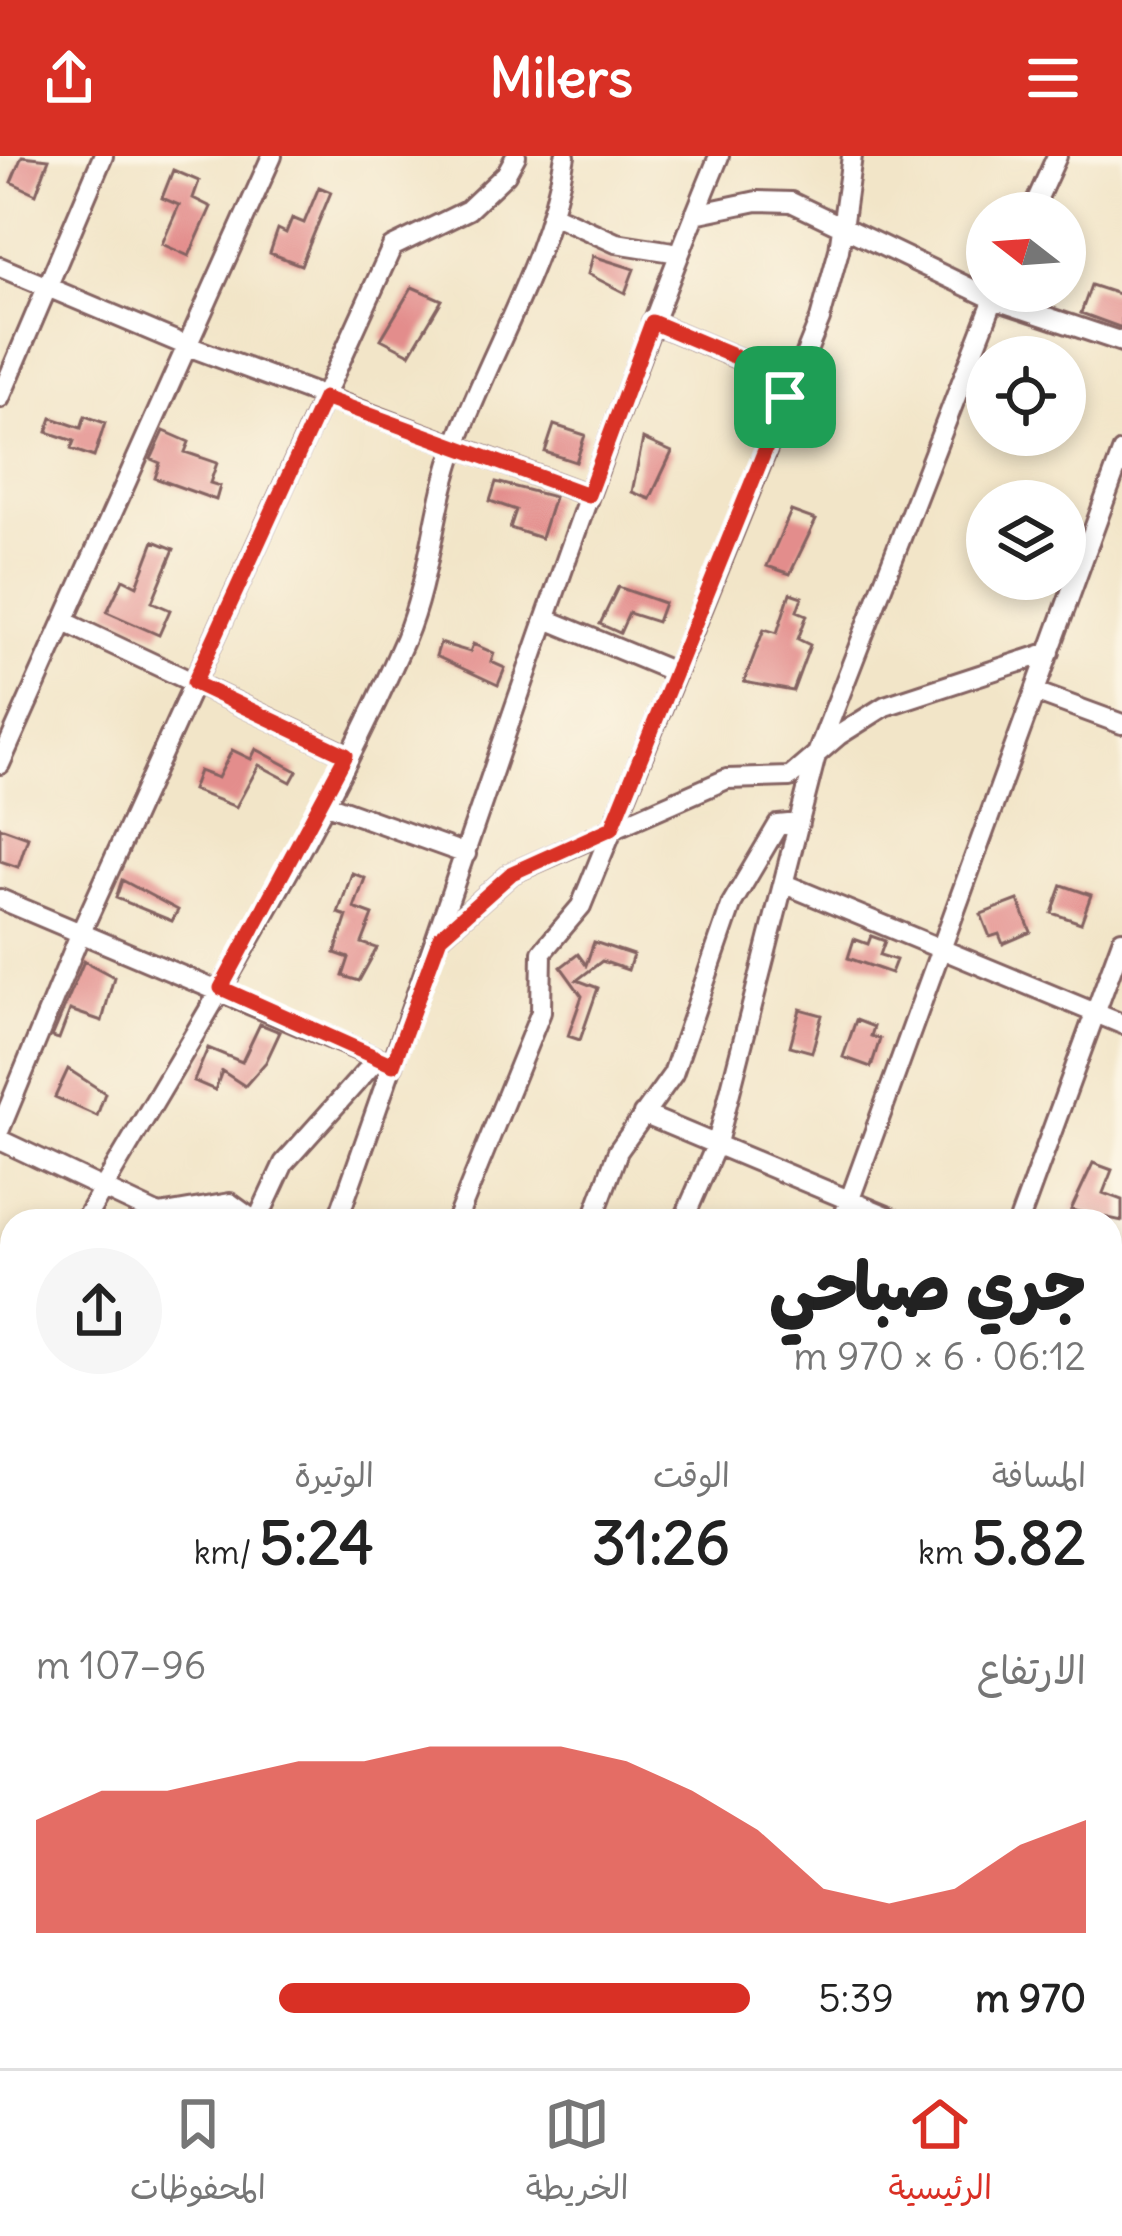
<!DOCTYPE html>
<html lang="ar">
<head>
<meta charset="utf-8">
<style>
	:root { --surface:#fff; --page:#f6f6f6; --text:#222; --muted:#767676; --line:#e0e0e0; --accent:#d93025 }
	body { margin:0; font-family:Delius,"Playpen Sans Arabic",sans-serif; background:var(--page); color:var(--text); direction:rtl; height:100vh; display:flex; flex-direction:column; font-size:45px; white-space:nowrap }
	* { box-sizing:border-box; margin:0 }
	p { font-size:39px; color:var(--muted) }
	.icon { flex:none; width:66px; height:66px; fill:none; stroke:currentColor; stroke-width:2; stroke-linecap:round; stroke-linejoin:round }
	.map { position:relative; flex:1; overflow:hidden; direction:ltr }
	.drawer { position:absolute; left:0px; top:1053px; width:1122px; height:861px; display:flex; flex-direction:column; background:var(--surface); border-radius:36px 36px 0 0; box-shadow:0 6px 18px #0003; direction:rtl }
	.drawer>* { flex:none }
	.needle { width:78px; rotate:287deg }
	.controls { position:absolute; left:966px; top:36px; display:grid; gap:24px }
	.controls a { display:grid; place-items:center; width:120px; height:120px; border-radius:50%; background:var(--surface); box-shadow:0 6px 18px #0003; font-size:60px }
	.pin { position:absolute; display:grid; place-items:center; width:102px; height:102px; color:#fff; margin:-51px; border-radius:24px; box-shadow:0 6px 18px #0006 }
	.round { display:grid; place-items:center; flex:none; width:126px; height:126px; border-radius:63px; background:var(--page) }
	.summary { display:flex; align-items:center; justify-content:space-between; height:204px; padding:0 36px }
	h1 { font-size:66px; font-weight:800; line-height:90px }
	.metrics { display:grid; grid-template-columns:repeat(3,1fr); gap:18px; height:204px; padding:12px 36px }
	.metrics div { display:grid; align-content:center }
	.metrics b { font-size:60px; font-weight:800 }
	.metrics small { font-size:33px; font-weight:400 }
	.metrics p { font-size:33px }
	.chart { height:336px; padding:24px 36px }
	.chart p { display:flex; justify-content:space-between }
	.chart svg { width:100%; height:216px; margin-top:12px; fill:var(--accent); opacity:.7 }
	ul { padding:0 36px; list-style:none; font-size:39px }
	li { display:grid; grid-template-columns:192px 144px 1fr; align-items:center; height:90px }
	li i { height:30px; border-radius:15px; background:var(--accent) }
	header { display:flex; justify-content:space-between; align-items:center; height:156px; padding:0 36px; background:var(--accent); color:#fff; font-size:54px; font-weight:800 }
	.tab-bar { display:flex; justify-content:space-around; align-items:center; height:168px; border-top:3px solid var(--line); background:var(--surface); font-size:33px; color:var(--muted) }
	.tab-bar a { display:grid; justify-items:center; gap:6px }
	.tab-bar .selected { color:var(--accent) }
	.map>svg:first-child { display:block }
</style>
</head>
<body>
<header><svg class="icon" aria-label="menu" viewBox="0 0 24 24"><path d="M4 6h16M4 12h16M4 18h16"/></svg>Milers<svg class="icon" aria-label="share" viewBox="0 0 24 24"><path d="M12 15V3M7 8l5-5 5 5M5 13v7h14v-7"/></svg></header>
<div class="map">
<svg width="1122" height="1912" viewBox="0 0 1122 1912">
	<rect width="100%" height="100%" fill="#fcf5e5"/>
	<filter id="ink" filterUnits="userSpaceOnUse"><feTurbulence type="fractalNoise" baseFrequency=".00833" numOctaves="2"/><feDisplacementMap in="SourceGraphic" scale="24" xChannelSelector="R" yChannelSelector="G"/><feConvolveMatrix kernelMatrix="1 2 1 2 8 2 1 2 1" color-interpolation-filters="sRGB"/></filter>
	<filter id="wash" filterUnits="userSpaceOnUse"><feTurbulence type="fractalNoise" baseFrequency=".004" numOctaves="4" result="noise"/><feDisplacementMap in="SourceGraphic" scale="48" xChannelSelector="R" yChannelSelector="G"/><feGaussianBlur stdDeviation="2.7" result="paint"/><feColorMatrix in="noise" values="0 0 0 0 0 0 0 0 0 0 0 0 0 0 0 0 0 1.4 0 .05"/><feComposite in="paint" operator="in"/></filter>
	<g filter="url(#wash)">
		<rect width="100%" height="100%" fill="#f2e5c8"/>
		<g id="blocks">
			<path fill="#e38d8c" d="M22,0L49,3L36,38L11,26Z
				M173,14L199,25L193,42L211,51L189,100L162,88L179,49L162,42Z
				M319,31L331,36L301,109L270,97L278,73L286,77L292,62L304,67Z
				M593,100L634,113L625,137L588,118Z
				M1091,129L1122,139V172L1081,157Z
				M412,131L442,144L410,198L381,183Z
				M85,260L105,267L94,301L71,293L74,285L47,276L52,262L81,272Z
				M554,269L585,279L576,306L545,296Z
				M164,275L189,286L185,296L217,307L210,327L220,330L216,344L155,322L160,307L151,303Z
				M643,283L672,296L650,343L632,336Z
				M496,326L554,341L541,382L510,372L516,354L490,345Z
				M791,355L816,364L790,418L767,410Z
				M154,385L174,393L152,446L170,454L159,479L107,456L123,423L137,430Z
				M618,431L664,447L657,466L629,457L620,477L600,468Z
				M790,437L802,441L797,455L807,459L798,483L810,489L793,535L744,526L764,473L777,477Z
				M440,487L470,496L473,488L494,497L491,506L505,512L498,529L436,500Z
				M256,593L297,615L291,626L259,609L236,651L192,634L199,615L218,622L232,594L251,603Z
				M0,671L28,681L18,711L0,705Z
				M352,717L365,722L354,752L373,759L362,787L377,792L359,825L343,820L349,802L335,797L347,760L338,757Z
				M122,724L178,754L172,765L116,742Z
				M1062,729L1091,739L1081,767L1052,757Z
				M1018,744L1031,776L1003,788L999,778L990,781L981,758Z
				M871,780L885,785L880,799L896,804L891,817L848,802L854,783L868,788Z
				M594,786L633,799L628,814L602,805L577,824L598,832L580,884L568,880L582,840L561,811L578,798L586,809Z
				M84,805L114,821L102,865L70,854L59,883L52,881Z
				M800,853L822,859L812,896L790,890Z
				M856,864L874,871L871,880L880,883L871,911L843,901Z
				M260,868L280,876L266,906L245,930L222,915L215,934L194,925L208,892L242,906Z
				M68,913L105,937L97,960L55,941Z
				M1093,1007L1112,1014L1103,1037L1122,1044V1065L1071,1054Z"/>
		</g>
	</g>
	<g filter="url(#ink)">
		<use href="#blocks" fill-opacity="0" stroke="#856462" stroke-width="3"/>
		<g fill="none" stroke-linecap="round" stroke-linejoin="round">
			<defs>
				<path id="minor" d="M1031,57L1057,0
					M552,58L616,87L679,97
					M695,58L757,45L791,46L993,143L1122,186
					M0,111L185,189L588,339
					M652,166L792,225
					M0,242L103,0
					M546,463L674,516
					M65,466L347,599
					M1035,536L1122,568
					M0,608L272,0
					M324,647L466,698
					M787,729L1122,868
					M0,743L393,909
					M442,779L512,717L727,623L790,621L839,579L885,550L1050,496
					M643,958L899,1065
					M0,973L81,776L392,91L468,54L506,18L516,0
					M0,984L159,1059L230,1047L255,1065
					M84,1065C195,874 317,685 405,483C431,421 433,351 456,289C492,191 548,105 565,0
					M257,1065L284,1007L378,902
					M337,1065C465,710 575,349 719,0
					M456,1065L541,856L542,796L581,750L820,163L839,94L852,0
					M592,1065L618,995L673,918L732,747L778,669L799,667
					M683,1065L717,987L815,603L997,135
					M842,1065L1122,296
					M1019,1065L1122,784
					M0,1138L12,1143
					M1110,1159L1122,1165
					M0,1232L12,1212
					M0,1255L12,1273
					M1110,1273L1122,1221
					M0,1435L12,1411
					M1110,1451L1122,1456
					M0,1558L12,1563
					M0,1653L12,1634
					M1110,1710L1122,1680
					M1110,1733L1122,1738
					M0,1841L12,1846
					M64,1902L98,1912
					M1008,1902L1039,1912
					M48,1912L52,1902
					M207,1912L209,1902
					M361,1912L364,1902
					M454,1912L457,1902
					M557,1912L560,1902
					M710,1912L713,1902
					M872,1912L876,1902"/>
			</defs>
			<use href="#minor" stroke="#856462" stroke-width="24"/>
			<use href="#minor" stroke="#fff" stroke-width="18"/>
		</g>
	</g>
	<g fill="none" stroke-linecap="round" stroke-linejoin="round" filter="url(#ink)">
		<defs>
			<path id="route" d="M652,166L793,225L612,672L512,717L440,781L393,909L221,832L346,599L194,527L324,242L588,339Z"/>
		</defs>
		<use href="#route" stroke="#fff" stroke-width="24"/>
		<use href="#route" stroke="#d93025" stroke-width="15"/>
	</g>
</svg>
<div class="controls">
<a><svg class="needle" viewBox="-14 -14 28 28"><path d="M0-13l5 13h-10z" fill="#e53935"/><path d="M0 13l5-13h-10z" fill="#767676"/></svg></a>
<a><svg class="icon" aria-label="locate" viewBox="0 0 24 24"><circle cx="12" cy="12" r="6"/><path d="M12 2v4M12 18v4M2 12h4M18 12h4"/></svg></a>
<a><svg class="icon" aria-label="layers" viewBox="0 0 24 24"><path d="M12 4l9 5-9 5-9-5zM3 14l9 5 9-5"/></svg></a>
</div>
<div class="pin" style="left:785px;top:241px;background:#1e9e55"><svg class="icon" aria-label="arrive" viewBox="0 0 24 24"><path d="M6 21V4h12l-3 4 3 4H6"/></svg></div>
<section class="drawer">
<div class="summary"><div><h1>جري صباحي</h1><p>06:12 · 6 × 970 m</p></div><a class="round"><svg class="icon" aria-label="share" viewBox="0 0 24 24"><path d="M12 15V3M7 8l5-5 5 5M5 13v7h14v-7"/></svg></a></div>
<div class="metrics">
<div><p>المسافة</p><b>5.82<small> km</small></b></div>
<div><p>الوقت</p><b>31:26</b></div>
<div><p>الوتيرة</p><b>5:24<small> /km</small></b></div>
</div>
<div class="chart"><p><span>الارتفاع</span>96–107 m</p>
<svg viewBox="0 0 160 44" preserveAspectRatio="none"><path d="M0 44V21L10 15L20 15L30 12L40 9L50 9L60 6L70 6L80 6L90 9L100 15L110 23L120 35L130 38L140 35L150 26L160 21V44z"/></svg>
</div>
<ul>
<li><b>970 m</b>5:39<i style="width:66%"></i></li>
</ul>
</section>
</div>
<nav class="tab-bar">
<a class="selected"><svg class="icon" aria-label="home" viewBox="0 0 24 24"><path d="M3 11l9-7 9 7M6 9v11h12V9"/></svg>الرئيسية</a>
<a><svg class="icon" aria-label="map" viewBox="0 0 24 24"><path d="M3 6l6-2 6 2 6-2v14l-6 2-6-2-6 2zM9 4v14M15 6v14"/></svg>الخريطة</a>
<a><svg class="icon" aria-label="saved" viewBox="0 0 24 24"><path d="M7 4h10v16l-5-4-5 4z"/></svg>المحفوظات</a>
</nav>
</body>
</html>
